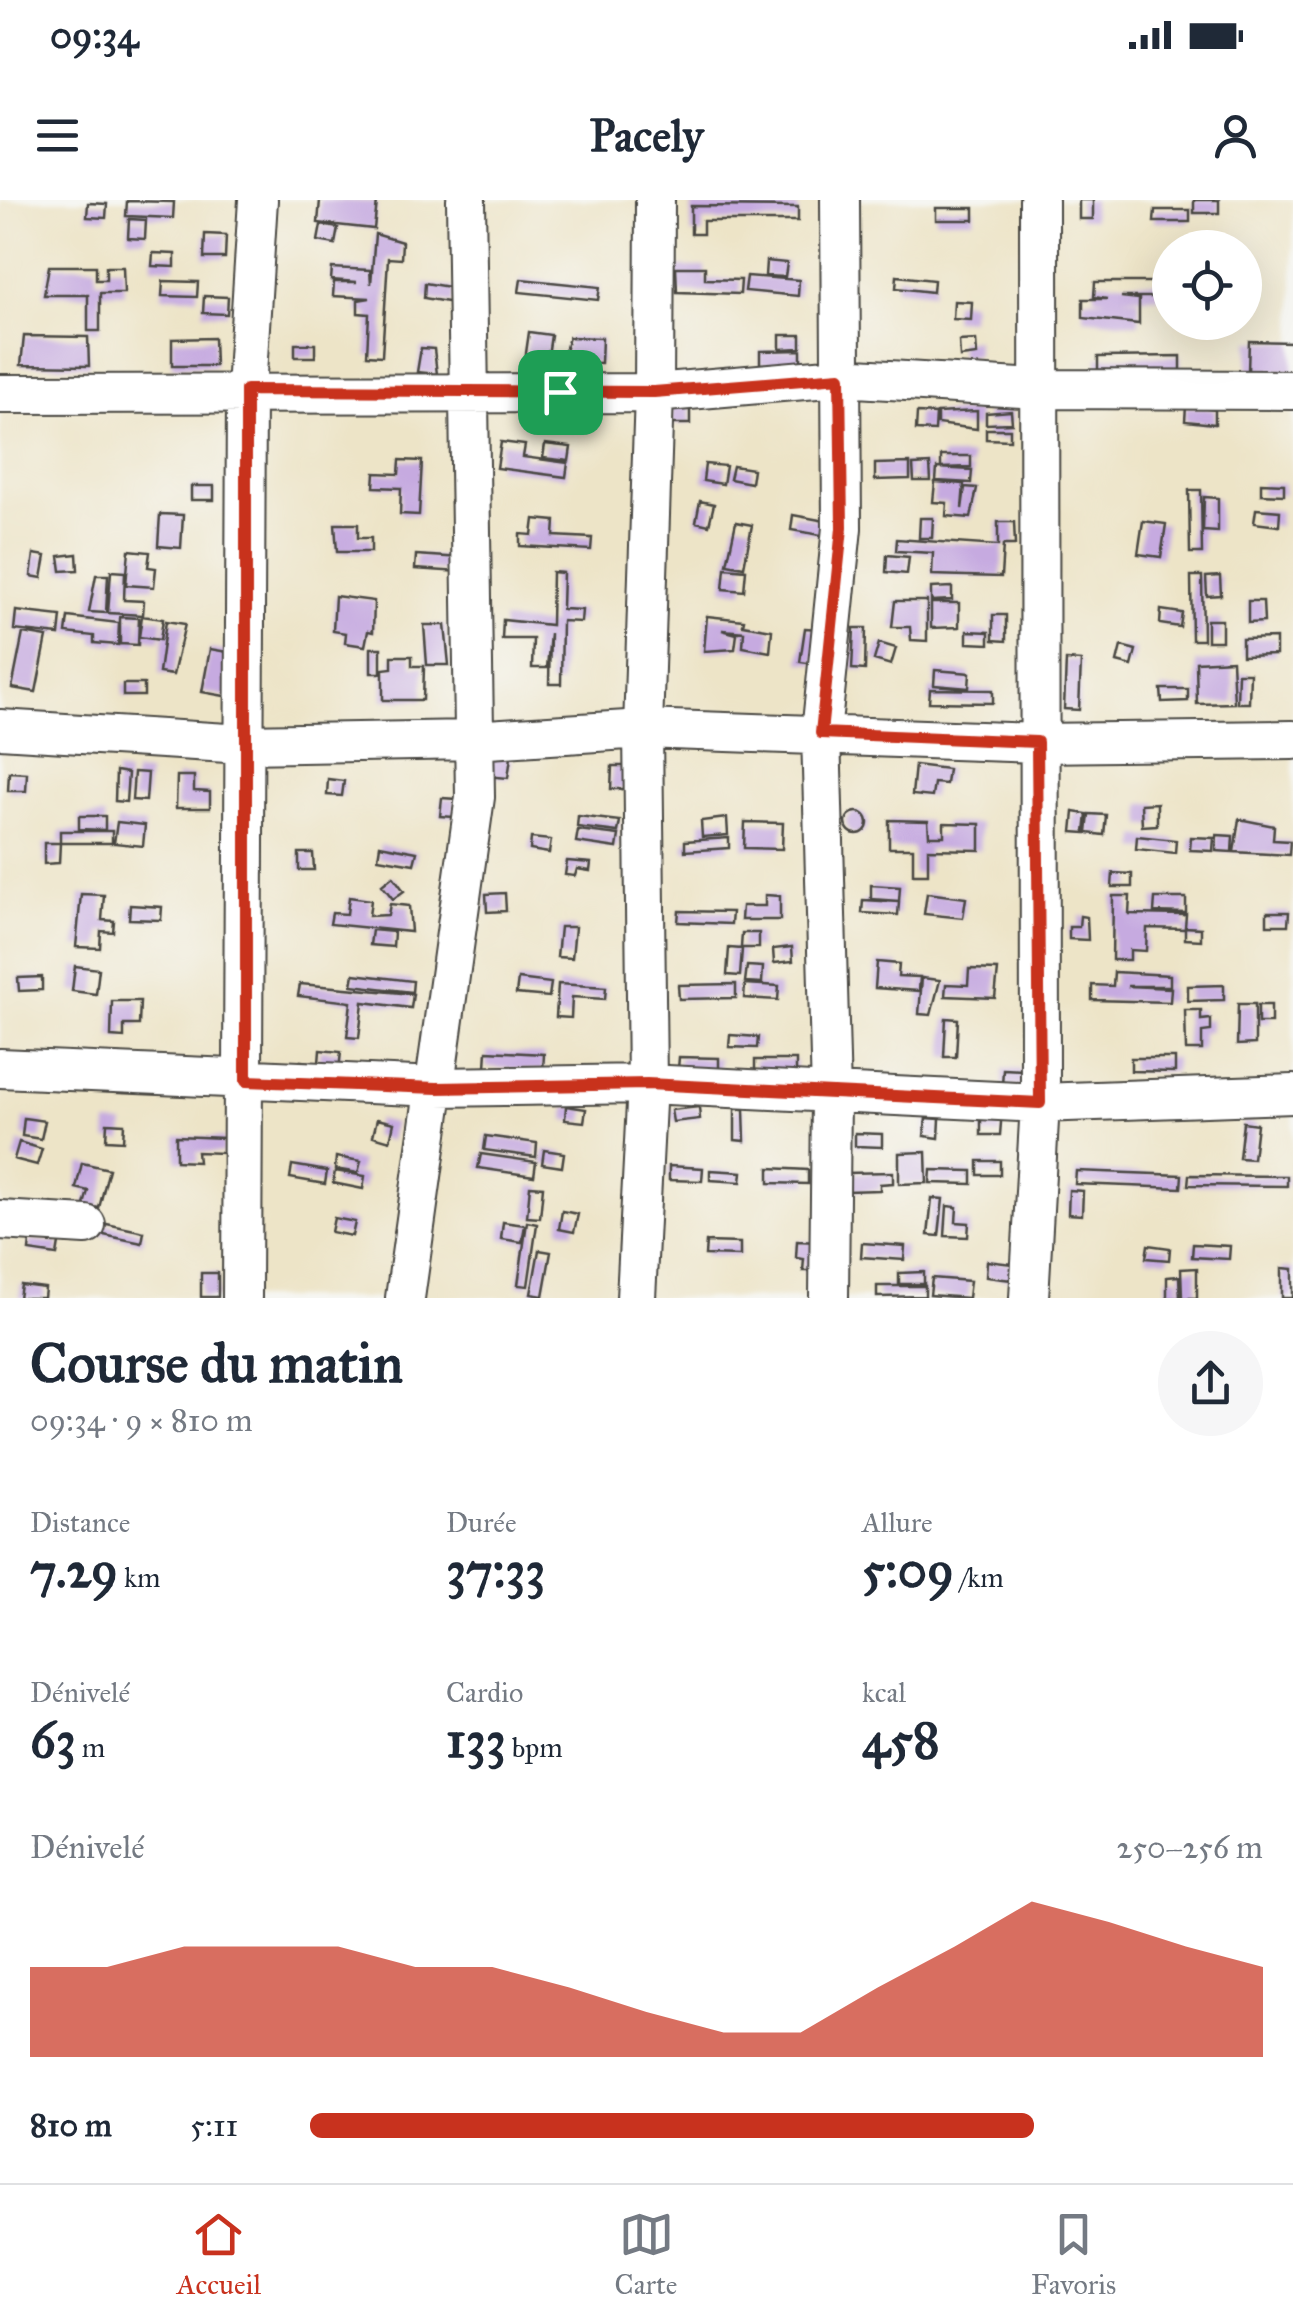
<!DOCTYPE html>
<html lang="fr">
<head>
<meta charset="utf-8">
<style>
	:root { --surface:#fff; --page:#f6f6f7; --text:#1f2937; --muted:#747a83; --line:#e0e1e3; --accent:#c8321e }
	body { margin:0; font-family:"IM FELL Great Primer",serif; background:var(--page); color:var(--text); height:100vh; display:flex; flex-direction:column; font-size:38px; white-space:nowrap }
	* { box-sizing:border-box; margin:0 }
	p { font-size:32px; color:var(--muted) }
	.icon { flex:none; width:55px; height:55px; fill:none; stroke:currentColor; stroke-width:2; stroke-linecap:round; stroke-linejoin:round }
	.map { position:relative; height:1098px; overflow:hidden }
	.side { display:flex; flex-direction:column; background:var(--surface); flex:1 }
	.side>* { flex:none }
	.buttons { position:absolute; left:1152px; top:30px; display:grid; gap:20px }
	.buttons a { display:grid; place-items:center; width:110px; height:110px; border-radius:50%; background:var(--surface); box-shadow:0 10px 40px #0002; font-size:50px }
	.pin { position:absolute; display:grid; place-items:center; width:85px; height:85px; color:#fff; margin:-42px; border-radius:20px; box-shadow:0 5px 15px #0006 }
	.round { display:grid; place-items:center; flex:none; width:105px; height:105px; border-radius:52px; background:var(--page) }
	.overview { display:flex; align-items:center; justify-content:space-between; height:170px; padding:0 30px }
	h1 { font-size:55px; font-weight:700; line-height:75px }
	.stats { display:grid; grid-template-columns:repeat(3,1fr); gap:15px; height:170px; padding:10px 30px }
	.stats div { display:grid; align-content:center }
	.stats b { font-size:50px; font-weight:700 }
	.stats small { font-size:28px; font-weight:400 }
	.stats p { font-size:28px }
	.chart { height:280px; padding:20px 30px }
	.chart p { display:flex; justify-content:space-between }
	.chart svg { width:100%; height:180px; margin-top:10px; fill:var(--accent); opacity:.7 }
	ul { padding:0 30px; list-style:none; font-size:32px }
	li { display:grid; grid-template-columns:160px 120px 1fr; align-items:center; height:75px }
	li i { height:25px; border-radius:12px; background:var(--accent) }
	.status { display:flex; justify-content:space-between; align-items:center; height:70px; padding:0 50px; background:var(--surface); direction:ltr }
	.status svg { height:28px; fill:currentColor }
	header { display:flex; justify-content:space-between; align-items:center; height:130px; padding:0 30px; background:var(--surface); font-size:45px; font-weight:700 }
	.tabs { display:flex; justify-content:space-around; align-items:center; height:140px; border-top:2px solid var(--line); background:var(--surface); font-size:28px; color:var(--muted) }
	.tabs a { display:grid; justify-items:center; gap:5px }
	.tabs .on { color:var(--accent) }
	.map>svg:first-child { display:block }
</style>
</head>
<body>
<div class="status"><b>09:34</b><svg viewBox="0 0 49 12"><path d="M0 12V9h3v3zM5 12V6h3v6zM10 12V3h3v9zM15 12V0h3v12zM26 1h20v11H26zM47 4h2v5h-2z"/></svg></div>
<header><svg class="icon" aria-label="menu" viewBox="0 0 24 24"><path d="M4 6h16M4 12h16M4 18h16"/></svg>Pacely<svg class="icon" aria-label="person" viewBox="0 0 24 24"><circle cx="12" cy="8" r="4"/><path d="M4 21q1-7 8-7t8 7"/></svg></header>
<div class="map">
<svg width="1293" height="1098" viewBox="0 0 1293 1098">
	<rect width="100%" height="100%" fill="#f6f6f2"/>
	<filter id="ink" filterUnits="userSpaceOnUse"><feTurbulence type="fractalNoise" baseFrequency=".01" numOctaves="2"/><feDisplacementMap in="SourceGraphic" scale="20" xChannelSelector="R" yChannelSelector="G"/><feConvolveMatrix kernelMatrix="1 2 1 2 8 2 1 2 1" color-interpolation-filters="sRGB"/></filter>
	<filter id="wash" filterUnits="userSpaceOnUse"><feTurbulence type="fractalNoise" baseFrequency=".0048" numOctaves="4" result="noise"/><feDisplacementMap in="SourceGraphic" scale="40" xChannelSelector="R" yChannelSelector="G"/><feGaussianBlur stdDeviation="2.25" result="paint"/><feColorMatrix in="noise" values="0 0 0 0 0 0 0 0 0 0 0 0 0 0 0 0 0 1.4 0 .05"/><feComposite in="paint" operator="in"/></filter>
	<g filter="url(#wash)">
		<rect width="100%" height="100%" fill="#ede4c7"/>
		<g id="blocks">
			<path fill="#c6aae0" d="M320,0L377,2L374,29L318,23Z
				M1079,0H1093V19H1079Z
				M1194,0H1219V13H1194Z
				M127,1L174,2L173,18L126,16Z
				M88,3L107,4L106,18L87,17Z
				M691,6L798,7V21H703V34H691Z
				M936,8H974V20H936Z
				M1155,10H1190V22H1154Z
				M129,19L146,20L145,39L128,38Z
				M321,25L338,28L335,44L318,41Z
				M205,34L226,35L225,58H204Z
				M375,34L402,42L401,59L388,58L382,156L367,155L369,114L358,113V100L370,98L333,96L334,82H357L331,80L332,68L370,70L371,84Z
				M153,53L175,54V67L152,66Z
				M766,61L787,63L785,77L765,76Z
				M49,66H96V80H106V67H123L124,93H100V131H88V95H44Z
				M676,67H705V79L741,80L740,94L677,92Z
				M747,76L799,80L798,96L745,91Z
				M897,76L934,80L933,92L896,88Z
				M521,79L600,87L598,100L519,92Z
				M163,81L198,82L197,97L162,96Z
				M1095,82H1159V97H1121L1139,99V124L1083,118V99H1107L1094,97Z
				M425,83L455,88L453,103L424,98Z
				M204,96L228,97L227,114L203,113Z
				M954,101L972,102L971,120L953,119Z
				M529,132L551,135L547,163L525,160Z
				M780,135H801V148L780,149Z
				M24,136L88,137L89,166L21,165Z
				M569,137L602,138L601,163L562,162Z
				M214,138L215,166H172V139Z
				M976,140L977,155L960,157L959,141Z
				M1249,141L1293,142V172L1248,171Z
				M295,144H315V157H295Z
				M421,148L434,149L437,174L417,172Z
				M801,150V164H760V151Z
				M1181,156V170H1098V157Z
				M672,205H690V224H672Z
				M1186,206L1215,210V224L1185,221Z
				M977,211V229L937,224V213Z
				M1011,211L1012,223L986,224V213Z
				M917,213L936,214L935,231L916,230Z
				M986,229H1010V240L986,239Z
				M501,242L525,245L523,257L568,263L566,277L497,268Z
				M545,244L571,247L569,261L543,258Z
				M941,256H971V267L941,268Z
				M400,260L422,261L419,315L400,314L401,288L374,287L375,273L399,274Z
				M910,263V279L875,280V264Z
				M705,264L726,266L723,284L703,281Z
				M930,264L931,281H914L913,265Z
				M733,266L753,269L751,283L730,279Z
				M937,268L972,270L971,283L936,281Z
				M935,282L964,284L962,309L965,287L977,288L971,318L946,316L947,303L933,302Z
				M1261,283L1284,284V295L1261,294Z
				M191,286H214V300H191Z
				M1189,290H1201L1202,353H1190Z
				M1204,297L1218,298V332L1203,331Z
				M700,301L714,304L709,325L696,322Z
				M1256,309L1280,311L1279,326L1254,323Z
				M160,314L183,315L181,348L158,346Z
				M793,315L836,323L833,337L791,330Z
				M920,318H933L932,338H919Z
				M534,319L555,321L554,336L592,338L591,350L520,346V334L532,335Z
				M1143,321L1166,324L1161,357L1138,354Z
				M736,322L752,325L744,367L727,364Z
				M998,322H1014L1015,345H1003L1001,377L932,375L933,353L896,351L897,339L998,346Z
				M335,324H358V338H371V352H337Z
				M129,350L150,352L148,367L156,368L154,387L126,385Z
				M34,354L46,356L42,378L31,376Z
				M77,354L78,370L61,371L59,356Z
				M416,355L462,358L460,372L415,369Z
				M887,355L909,357L907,374L886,372Z
				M725,368L746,370L744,391L723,389Z
				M111,371L125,372L124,400L144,401L143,415L108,413Z
				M552,372L563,373L562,409L582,410L581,422L562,421L561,484H549L550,433L547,468H532L533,439H502L503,420L551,425Z
				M96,375H108L106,413L89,412Z
				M1191,376H1202L1203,440H1192Z
				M1220,376L1221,395L1207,396L1206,377Z
				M952,387V400L931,401V388Z
				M335,396L374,401L373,432L368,431L365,446L345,443L346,433L333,431Z
				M895,401H927V441L911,440L910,427H892Z
				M1248,401H1263L1264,422L1248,423Z
				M931,403H959V427L931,428Z
				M1161,410L1182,413L1180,427L1160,424Z
				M16,411L61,416L59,435L14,430Z
				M993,415H1006V441L993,440Z
				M142,416L163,419L160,440L139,437Z
				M707,416L744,420L743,425L772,430L770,452L743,447L744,432L722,430L737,434L735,449L704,451Z
				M68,417L119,423L118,445L94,443V436L66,433Z
				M120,417L139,418L138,445L120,444Z
				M1207,420H1222V441H1207Z
				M166,421L185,424L173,475L159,473Z
				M424,425H445L449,465H427Z
				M805,428L818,429L815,464L800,462Z
				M854,428H866L865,470L852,469Z
				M967,431L989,432V444L967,443Z
				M23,433L47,437L36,492L12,488Z
				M1276,438V455L1242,456V439Z
				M879,443L896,448L891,465L874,460Z
				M1121,446L1136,450L1132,466L1117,462Z
				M371,448H381V473H371Z
				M210,449L239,454L230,497L202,492Z
				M392,456H412V466H424L423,500H383V469L392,468Z
				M1066,460L1081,461L1079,510L1064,509Z
				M1232,460L1234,503L1197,504L1196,462Z
				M935,470L970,473L969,488L934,485Z
				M1238,473H1250L1249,503H1237Z
				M123,484H144V496H123Z
				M930,489L993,490V503L929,502Z
				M1161,489H1188V501L1162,502Z
				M488,554L511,557L508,578L486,576Z
				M915,565L948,569L946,584L934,583L932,597L912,595Z
				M612,566H631L630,589H611Z
				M116,571L128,573L126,602L115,601Z
				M9,572L27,573L26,591H8Z
				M134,572L148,573L146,601L132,600Z
				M177,576H194V591L210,592V608H176Z
				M328,579L344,581L342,596L327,595Z
				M442,598L456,599L454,617L440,616Z
				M1157,603V625L1142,626L1141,604Z
				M846 623a11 11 0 1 1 22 0a11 11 0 1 1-22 0Z
				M1074,612L1087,614L1085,633L1072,632Z
				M1089,614L1106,615L1104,635L1087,633Z
				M79,616H105V630L79,629Z
				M578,616L620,621L618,632L577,627Z
				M727,618L728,635L702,637L701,621Z
				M1239,619L1274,626L1273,640L1290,641L1289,655L1234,652Z
				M889,620L928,621L929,636H944V623L980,624V650L928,649V674H913V648H889Z
				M117,622L145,625L143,646L114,643Z
				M745,622L783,623L782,649L744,648Z
				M578,630L619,635L617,648L576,642Z
				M60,631H112V643H60L59,663L44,664V643H60Z
				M1217,635L1233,636L1232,652L1216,651Z
				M1137,636L1176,640L1175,653L1136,649Z
				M1191,637L1214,638L1213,651L1190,650Z
				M531,638L551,640L549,653L530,650Z
				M729,638V648L685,651V641Z
				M380,645L417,652L414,664L378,658Z
				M299,653H313L314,670H299Z
				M567,661L591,663L590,671L577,669L575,676L565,675Z
				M1113,673L1132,674V687H1112Z
				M393,676L404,691L393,699L382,685Z
				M871,685L900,687L899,701L871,699Z
				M505,693L506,711L487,712L486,694Z
				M927,693L966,698L963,718L924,714Z
				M81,694L104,695L102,720L114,721L113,732L101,731L100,748L76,747Z
				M765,695L780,696V720H741L742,706H765Z
				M1113,696H1130L1129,714L1186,715L1185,727L1201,728V740L1185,739V729L1147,728L1146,751L1130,750V760H1112Z
				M349,697L371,700L369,716L388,715L390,704L409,706L411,732L330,724L332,713L347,714Z
				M1155,698H1186V713L1154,712Z
				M863,700L899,702L898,715L862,713Z
				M130,705L162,707L161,720L129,719Z
				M679,711L732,712L731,724L678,722Z
				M1267,712H1289L1288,725H1267Z
				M1080,716L1087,717L1088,740L1069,739V727H1079Z
				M560,727H575L572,758L557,757Z
				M372,730L394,732L393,747L370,745Z
				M742,733H759V748H741Z
				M792,747L793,761L774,763L773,749Z
				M729,748L742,749L740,776L727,775Z
				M877,762L899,764L898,776L920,777L919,791L875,788Z
				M75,766L99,769L96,794L72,791Z
				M747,766L763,767L762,783L745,782Z
				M969,769L998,770L995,798L945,796L946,784L968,785Z
				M1114,772L1170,775V786H1127L1171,788L1170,802L1092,800V785L1113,786Z
				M354,774L413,781L412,792L352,785Z
				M42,777V790L19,791L18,778Z
				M922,778L940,780L931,815L919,814Z
				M518,779L551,783L549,797L516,794Z
				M300,784L413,794L411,808L363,802L359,838L347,837L351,802L298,796Z
				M558,784L606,787L605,799L572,797L571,818L556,817Z
				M736,784V798L679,799L678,785Z
				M745,784L779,786L778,800L744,798Z
				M1224,785V800L1188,801V786Z
				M112,801H140L139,825H124V838L111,837Z
				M1238,804H1255V844L1237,845Z
				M1258,805H1271V823H1258Z
				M1185,810H1201V820L1211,819V831L1202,832V850H1186Z
				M946,818L958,819L956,857H944Z
				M730,835L758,837L757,848L729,847Z
				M320,850L341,852L338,879L300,876L301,861L319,863Z
				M487,851L544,854L543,871L486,867Z
				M679,857L719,858V870L678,869Z
				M1131,858H1175V872L1131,871Z
				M755,860H796V873L755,872Z
				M1003,869L1022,870V886H1002Z
				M566,906L586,909L584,922L565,920Z
				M699,907L700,919L673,922L671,910Z
				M735,909H744L745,941L735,940Z
				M981,909L1002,910L1000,935H981Z
				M24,918L45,921L41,939L22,936Z
				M926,918L940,919L939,938L924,936Z
				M377,919L394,923L390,941L373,936Z
				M1243,922L1257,924L1253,959L1239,958Z
				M107,923L124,924L123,941L106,940Z
				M855,933L882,934V947L855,946Z
				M176,936L224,938L223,953L197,952L198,962L176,961Z
				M486,936L537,943L536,957L484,950Z
				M19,942L42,949L37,965L14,959Z
				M544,950L564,953L562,967L542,964Z
				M926,952L927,983L899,984V953Z
				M481,954L536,962L534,976L478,968Z
				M336,957L361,961L358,973L335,969Z
				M978,961H1000V975H978Z
				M82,963L109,969L99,1008L84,1005L88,991L76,988Z
				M292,965L327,971L325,984L290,978Z
				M669,966L703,968L702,981L669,980Z
				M769,968L808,970V984L769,983Z
				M710,970L742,972L741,982L710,980Z
				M931,970L972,971V984L930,983Z
				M335,971L365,976L363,989L333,983Z
				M1076,971L1182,975L1181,988L1075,984Z
				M893,972V983L880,984V990L846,991L845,973Z
				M1189,975L1287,976V986L1188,985Z
				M530,986L543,987L540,1018L527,1017Z
				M1069,990L1083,991L1082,1015L1068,1014Z
				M932,998L943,999L939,1036L928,1035Z
				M947,1006L957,1007L956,1022L969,1023L968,1037L945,1036Z
				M562,1011L578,1014L574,1032L559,1029Z
				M334,1018L355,1022L352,1036L331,1032Z
				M503,1022L525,1025L522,1042L501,1039Z
				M527,1022L537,1024L528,1086L518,1085Z
				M102,1023L144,1032L142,1043L99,1034Z
				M30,1040L59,1043L57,1055L29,1051Z
				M797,1041L818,1042L817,1071H803L804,1059L796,1058Z
				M706,1042L740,1043V1056L705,1055Z
				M862,1043L905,1046L904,1060L861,1057Z
				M1193,1044L1230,1046L1229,1059L1192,1057Z
				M1148,1045L1170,1048L1169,1060L1146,1058Z
				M539,1050L551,1052L543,1096L531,1094Z
				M987,1061L1013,1064L1012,1080L986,1077Z
				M1197,1068V1098H1182L1181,1069Z
				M1282,1068L1293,1069V1098H1282Z
				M924,1072V1084H899V1073Z
				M201,1073H218V1097H201Z
				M1179,1076L1180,1098H1167V1077Z
				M932,1078L970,1081L968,1098L930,1095Z
				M21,1085L45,1088L44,1098H19Z
				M877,1086H925V1096L877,1097Z"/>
		</g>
	</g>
	<g filter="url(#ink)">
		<use href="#blocks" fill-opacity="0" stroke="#484742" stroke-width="2.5"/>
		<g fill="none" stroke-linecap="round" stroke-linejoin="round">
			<defs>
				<path id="minor" d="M0,194L654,193L840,177L1038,189L1293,190
					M0,529L244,544L472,540L643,529L1037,543L1293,540
					M0,868L437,887L647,884L1040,903L1293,894
					M0,1020L86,1025
					M242,1098L246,190L258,0
					M405,1098L475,597L466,0
					M636,1098L647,884L643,529L654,193L655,0
					M829,1098L831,895L821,533L842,328L840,0
					M1029,1098L1040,903L1039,0"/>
			</defs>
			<use href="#minor" stroke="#484742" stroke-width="42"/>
			<use href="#minor" stroke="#fff" stroke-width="38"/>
		</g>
	</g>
	<g fill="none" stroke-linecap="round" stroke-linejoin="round" filter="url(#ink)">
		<defs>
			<path id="route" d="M840,177L842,328L821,533L1037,542L1040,903L647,884L437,888L246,881V190L654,192Z"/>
		</defs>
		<use href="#route" stroke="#fff" stroke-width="20"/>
		<use href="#route" stroke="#c8321e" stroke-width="12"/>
	</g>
</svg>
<div class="buttons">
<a><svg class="icon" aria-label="locate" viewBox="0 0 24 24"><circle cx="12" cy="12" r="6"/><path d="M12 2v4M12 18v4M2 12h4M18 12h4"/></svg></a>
</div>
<div class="pin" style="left:560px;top:192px;background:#1e9e55"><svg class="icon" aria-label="arrive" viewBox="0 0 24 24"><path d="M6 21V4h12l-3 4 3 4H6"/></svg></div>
</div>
<section class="side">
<div class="overview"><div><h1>Course du matin</h1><p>09:34 · 9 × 810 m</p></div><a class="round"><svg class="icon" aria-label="share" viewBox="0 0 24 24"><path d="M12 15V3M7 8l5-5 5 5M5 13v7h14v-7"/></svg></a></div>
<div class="stats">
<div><p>Distance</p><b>7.29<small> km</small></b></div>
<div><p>Durée</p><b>37:33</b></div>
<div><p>Allure</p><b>5:09<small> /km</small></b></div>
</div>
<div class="stats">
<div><p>Dénivelé</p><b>63<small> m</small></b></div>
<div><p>Cardio</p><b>133<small> bpm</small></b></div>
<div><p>kcal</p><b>458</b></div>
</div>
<div class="chart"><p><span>Dénivelé</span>250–256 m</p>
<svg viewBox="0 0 160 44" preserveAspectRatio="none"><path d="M0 44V22L10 22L20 17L30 17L40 17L50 22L60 22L70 27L80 33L90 38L100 38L110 27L120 17L130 6L140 11L150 17L160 22V44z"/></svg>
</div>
<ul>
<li><b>810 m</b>5:11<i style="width:76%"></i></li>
</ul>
</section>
<nav class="tabs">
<a class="on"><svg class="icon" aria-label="home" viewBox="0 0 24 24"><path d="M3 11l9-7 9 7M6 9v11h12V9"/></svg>Accueil</a>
<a><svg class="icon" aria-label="map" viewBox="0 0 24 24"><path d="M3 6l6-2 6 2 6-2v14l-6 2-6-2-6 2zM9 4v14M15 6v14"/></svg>Carte</a>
<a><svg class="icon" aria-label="saved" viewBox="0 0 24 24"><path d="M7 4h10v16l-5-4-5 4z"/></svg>Favoris</a>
</nav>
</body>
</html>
